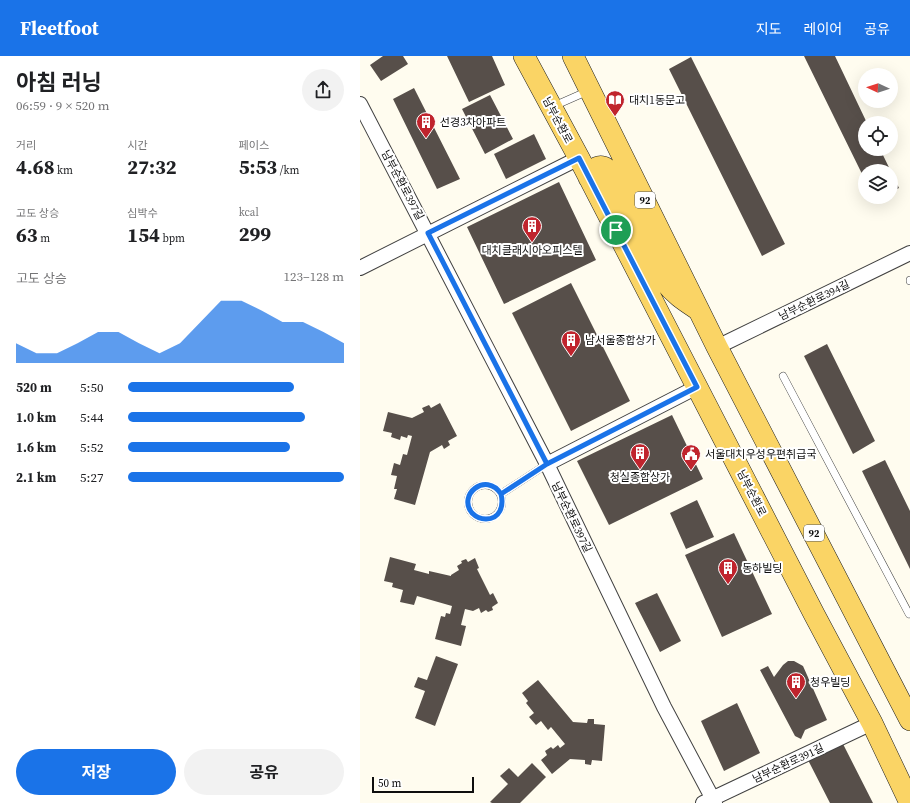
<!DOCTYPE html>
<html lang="ko">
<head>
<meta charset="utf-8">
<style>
	:root { --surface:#fff; --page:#f2f2f2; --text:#202124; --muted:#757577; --accent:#1a73e8 }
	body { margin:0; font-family:"Source Serif 4","Noto Sans KR",serif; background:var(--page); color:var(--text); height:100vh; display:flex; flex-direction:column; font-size:15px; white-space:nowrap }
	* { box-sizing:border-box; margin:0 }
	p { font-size:13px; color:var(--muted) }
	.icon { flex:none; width:22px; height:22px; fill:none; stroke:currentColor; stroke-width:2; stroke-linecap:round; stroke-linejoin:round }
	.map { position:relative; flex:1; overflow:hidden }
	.sheet { display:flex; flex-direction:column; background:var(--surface); width:360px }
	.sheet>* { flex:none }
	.needle { width:26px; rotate:273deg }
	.controls { position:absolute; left:498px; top:12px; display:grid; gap:8px }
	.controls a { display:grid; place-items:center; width:40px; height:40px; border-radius:50%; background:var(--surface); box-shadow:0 4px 16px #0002; font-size:20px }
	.scale { position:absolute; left:12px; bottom:10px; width:102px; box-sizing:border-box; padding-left:4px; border:2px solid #0e0e0e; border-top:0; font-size:11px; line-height:14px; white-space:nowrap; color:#0e0e0e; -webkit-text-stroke:3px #fff; paint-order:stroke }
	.pin { position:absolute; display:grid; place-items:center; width:34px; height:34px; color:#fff; margin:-17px; border:2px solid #fff; border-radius:50%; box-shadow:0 1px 4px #0007 }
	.round { display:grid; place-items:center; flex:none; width:42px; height:42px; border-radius:21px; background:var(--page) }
	.summary { display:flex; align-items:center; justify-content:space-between; height:68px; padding:0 16px }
	h1 { font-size:22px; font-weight:700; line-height:30px }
	.stats { display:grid; grid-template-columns:repeat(3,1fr); gap:6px; height:68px; padding:4px 16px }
	.stats div { display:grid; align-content:center }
	.stats b { font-size:20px; font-weight:700 }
	.stats small { font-size:11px; font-weight:400 }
	.stats p { font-size:11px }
	.chart { height:112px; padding:8px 16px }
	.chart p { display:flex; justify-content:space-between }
	.chart svg { width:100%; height:72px; margin-top:4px; fill:var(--accent); opacity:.7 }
	.cta { display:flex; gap:8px; margin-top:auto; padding:8px 16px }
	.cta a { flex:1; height:46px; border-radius:24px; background:var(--accent); color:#fff; font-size:16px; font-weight:700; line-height:46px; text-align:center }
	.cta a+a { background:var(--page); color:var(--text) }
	ul { padding:0 16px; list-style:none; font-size:13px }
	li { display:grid; grid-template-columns:64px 48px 1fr; align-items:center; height:30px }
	li i { height:10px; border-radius:5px; background:var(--accent) }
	header { display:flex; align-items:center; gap:24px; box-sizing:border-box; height:56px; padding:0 20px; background:var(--accent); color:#fff }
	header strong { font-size:19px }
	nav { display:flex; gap:22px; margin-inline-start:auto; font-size:14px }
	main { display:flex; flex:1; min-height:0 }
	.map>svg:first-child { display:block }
</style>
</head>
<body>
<header>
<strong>Fleetfoot</strong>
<nav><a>지도</a><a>레이어</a><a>공유</a></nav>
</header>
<main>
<section class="sheet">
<div class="summary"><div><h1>아침 러닝</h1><p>06:59 · 9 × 520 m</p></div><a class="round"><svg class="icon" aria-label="share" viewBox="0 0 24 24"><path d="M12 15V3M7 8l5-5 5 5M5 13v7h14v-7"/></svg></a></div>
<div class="stats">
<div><p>거리</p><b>4.68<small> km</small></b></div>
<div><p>시간</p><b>27:32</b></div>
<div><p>페이스</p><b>5:53<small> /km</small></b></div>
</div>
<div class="stats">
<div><p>고도 상승</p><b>63<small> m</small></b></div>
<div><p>심박수</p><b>154<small> bpm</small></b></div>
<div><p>kcal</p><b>299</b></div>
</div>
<div class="chart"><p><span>고도 상승</span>123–128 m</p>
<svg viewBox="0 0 160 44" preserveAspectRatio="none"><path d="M0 44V32L10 38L20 38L30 32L40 25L50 25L60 32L70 38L80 32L90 19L100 6L110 6L120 12L130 19L140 19L150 25L160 32V44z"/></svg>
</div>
<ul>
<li><b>520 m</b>5:50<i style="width:77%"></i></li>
<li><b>1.0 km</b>5:44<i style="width:82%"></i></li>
<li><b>1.6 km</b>5:52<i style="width:75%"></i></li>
<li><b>2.1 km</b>5:27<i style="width:100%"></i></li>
</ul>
<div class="cta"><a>저장</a><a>공유</a></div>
</section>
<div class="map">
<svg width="550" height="747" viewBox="0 0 550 747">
	<rect width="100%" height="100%" fill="#fffcef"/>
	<path fill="#574f4a" d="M23,0H43L48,8L21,25L10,9Z
		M87,0H132L145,29L109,46Z
		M444,0H475L507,67H505V93H520L539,132L531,136V115H505V124Z
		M331,1L425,188L402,200L309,13Z
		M54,32L100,123L77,133L33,43Z
		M130,39L153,83L125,98L102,53Z
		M174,78L186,103L146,123L134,98Z
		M199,126L236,204L144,248L107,171Z
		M211,227L270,345L211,375L152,257Z
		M467,288L515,385L493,398L444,300Z
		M80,347L97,380L88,385L90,389L84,393L82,389L70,396L55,449L34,443L37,433H34L37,420L31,419L34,407L40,409L43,398L47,399L52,380L48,379L47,382L41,380L40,384L31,381L32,377L23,375L28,356L52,362L64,356L62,352L69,349L71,352Z
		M312,359L343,423L249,469L217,405Z
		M525,404L550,455V513L502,415Z
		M337,444L354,481L326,493L310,457Z
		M374,477L412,558L362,581L325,499Z
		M30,501L56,508L54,514L69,518V515L91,520V519L99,514L97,510L102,507L101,505L106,503L108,506L115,502L119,512L117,513L130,539L133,537L138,547L132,551L133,554L128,556L126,554L121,557L119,552L113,555L105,553L101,569L106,570L101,590L75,583L81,560L85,561L86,557L90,558L92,550L57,540L54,549L40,546L43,534L32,531L33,527L24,525Z
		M297,537L321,585L300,596L275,547Z
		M76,600L98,608L75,670L55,662L65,635L54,631L58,621L67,624Z
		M428,605H434L443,610L467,664L445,674L441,683L435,680L400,614L408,610L414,621L423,609Z
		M178,624L213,666L227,667L228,663H234V668L245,669L242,705L232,704L231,709L225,708V704L210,703L192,718L181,704L187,699L185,695L191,691L193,693L198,689L200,692L205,688L191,671L188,674L181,665L176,669L169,661L174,657L166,647L168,645L162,637Z
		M377,647L400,697L364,715L341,665Z
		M482,686L513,747H470L448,704Z
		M172,707L186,721L160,747H132L130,746L148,728L140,720L149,712L158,721Z"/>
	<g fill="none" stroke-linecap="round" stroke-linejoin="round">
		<defs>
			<path id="lane" d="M194,50L228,35
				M550,224V225
				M423,320L549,558
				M108 446a17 17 0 1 1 34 0a17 17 0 1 1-34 0Z
				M141,438L187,408"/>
			<path id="street" d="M0,48L187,408L304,651L355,747
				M0,212L219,102
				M357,291L550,197
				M187,408L337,331
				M343,747L512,667"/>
			<path id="primary" d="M164,0L219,102L454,558L512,667L550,747
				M213,0L357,291L550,664
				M229,122C232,112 241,106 249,115L305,226C314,238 325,245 337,253"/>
		</defs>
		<use href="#lane" stroke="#414141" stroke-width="8"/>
		<use href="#street" stroke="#414141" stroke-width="16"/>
		<use href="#primary" stroke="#1f1f1f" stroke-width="22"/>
		<use href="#lane" stroke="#fff" stroke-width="7"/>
		<use href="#street" stroke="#fff" stroke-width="14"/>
		<use href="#primary" stroke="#fad465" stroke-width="21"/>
	</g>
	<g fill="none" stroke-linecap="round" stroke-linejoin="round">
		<defs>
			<path id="route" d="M256,174L219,102L68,177L187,408L141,438C126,415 97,439 112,457C116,461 121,463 126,463C140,463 144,450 141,438L187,408L337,331L256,174"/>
		</defs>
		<use href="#route" stroke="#fff" stroke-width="8"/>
		<use href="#route" stroke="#1a73e8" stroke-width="5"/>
	</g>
	<defs>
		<symbol id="library-pin" viewBox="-11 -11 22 30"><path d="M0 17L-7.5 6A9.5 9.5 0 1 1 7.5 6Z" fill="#c0242d" stroke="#fff"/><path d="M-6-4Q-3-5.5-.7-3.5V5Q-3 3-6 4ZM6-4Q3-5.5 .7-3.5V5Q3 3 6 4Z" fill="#fff"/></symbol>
		<symbol id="building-pin" viewBox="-11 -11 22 30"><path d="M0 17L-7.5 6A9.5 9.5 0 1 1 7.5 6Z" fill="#c0242d" stroke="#fff"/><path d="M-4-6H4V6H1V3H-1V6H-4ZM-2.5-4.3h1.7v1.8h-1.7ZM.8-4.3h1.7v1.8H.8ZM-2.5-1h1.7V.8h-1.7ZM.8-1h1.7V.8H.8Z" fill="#fff"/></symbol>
		<symbol id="civic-pin" viewBox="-11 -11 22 30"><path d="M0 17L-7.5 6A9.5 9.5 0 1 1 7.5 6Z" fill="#c0242d" stroke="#fff"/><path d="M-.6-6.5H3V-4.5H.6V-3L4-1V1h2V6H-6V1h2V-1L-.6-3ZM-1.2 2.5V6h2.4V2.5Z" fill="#fff"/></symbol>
	</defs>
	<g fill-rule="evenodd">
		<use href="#library-pin" x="244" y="33" width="22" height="30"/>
		<use href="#building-pin" x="55" y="55" width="22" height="30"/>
		<use href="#building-pin" x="161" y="159" width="22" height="30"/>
		<use href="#building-pin" x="200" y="273" width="22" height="30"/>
		<use href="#building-pin" x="269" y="386" width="22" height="30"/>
		<use href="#civic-pin" x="320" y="387" width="22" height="30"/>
		<use href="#building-pin" x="357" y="501" width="22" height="30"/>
		<use href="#building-pin" x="425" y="615" width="22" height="30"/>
	</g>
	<g text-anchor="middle" stroke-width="4" stroke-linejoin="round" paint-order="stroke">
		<g fill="#fff" stroke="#565656" stroke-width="1">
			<rect x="275" y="136" width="20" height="16" rx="3"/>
			<rect x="444" y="469" width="20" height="16" rx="3"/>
		</g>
		<g font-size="10" font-weight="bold" fill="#0e0e0e">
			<text x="285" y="148">92</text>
			<text x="454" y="481">92</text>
		</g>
		<g font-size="11" fill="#0e0e0e" stroke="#fff" text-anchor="start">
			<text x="269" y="48">대치1동문고</text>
			<text x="80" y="70">선경3차아파트</text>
			<text x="172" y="198" text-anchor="middle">대치클래시아오피스텔</text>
			<text x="225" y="288">남서울종합상가</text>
			<text x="345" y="402">서울대치우성우편취급국</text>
			<text x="280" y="425" text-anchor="middle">청실종합상가</text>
			<text x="382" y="516">동하빌딩</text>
			<text x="450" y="630">청우빌딩</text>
		</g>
		<g font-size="11" fill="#0e0e0e" stroke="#fff">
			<text transform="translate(198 64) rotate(62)" y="4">남부순환로</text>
			<text transform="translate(43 129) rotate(62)" y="4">남부순환로397길</text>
			<text transform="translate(454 244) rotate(-26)" y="4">남부순환로394길</text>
			<text transform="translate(392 437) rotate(63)" y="4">남부순환로</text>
			<text transform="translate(212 461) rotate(64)" y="4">남부순환로397길</text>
			<text transform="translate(428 707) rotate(-25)" y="4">남부순환로391길</text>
		</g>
	</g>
</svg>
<div class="controls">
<a><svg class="needle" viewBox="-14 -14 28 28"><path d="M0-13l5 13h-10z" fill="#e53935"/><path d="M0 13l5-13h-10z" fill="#757577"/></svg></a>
<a><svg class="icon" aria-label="locate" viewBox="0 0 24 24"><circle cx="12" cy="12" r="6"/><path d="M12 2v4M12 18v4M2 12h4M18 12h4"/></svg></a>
<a><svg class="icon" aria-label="layers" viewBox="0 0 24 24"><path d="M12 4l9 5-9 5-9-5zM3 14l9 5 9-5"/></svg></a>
</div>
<div class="scale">50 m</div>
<div class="pin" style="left:256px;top:174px;background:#1e9e55"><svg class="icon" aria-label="arrive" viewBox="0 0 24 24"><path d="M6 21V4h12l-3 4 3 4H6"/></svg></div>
</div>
</main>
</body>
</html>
